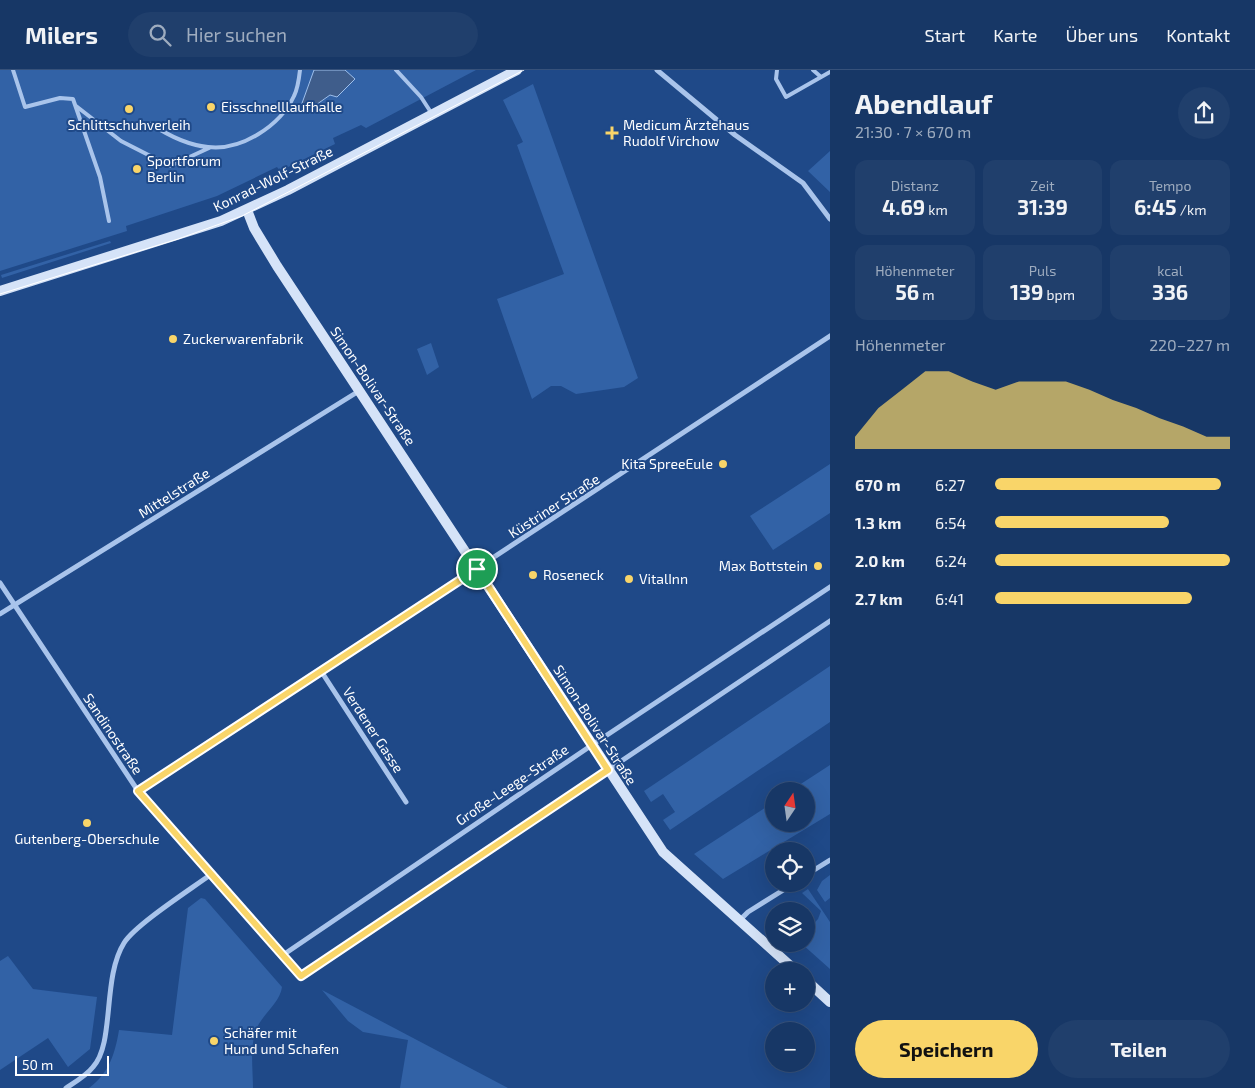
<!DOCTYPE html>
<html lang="de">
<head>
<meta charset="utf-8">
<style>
	:root { --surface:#173766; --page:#203f6c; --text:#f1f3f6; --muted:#9eacbf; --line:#36517a; --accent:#f9d569 }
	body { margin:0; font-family:"Exo 2",sans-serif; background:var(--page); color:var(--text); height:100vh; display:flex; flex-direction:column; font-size:19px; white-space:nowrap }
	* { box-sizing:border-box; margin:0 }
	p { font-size:16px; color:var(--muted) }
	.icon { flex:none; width:28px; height:28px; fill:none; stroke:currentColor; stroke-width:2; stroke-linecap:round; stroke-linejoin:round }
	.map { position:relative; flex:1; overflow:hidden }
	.details { display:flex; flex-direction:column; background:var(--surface); width:425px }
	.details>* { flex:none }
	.needle { width:32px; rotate:13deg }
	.fabs { position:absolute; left:765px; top:712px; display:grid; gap:10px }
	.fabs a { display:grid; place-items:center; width:50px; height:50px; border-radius:50%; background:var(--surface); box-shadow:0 5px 20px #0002,0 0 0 1px var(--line); font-size:25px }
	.scale { position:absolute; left:15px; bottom:12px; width:94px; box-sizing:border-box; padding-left:5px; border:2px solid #fff; border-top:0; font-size:14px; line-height:18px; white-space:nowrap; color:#fff; -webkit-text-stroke:4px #1f4988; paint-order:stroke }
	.pin { position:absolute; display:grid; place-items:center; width:42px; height:42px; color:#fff; margin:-21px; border:2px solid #fff; border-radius:50%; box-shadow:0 1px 5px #0007 }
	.round { display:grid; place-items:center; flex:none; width:52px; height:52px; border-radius:26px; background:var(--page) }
	.headline { display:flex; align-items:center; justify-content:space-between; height:85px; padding:0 25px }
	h1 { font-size:28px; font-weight:700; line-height:38px }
	.metrics { display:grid; grid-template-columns:repeat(3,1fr); gap:8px; height:85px; padding:5px 25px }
	.metrics div { display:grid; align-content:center; border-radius:12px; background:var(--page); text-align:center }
	.metrics b { font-size:21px; font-weight:700 }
	.metrics small { font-size:14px; font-weight:400 }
	.metrics p { font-size:14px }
	.chart { height:140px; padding:10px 25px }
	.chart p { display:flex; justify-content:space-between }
	.chart svg { width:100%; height:90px; margin-top:5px; fill:var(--accent); opacity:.7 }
	.cta { display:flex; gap:10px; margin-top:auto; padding:10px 25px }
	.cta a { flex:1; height:58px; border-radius:30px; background:var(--accent); color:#111; font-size:20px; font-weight:700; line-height:58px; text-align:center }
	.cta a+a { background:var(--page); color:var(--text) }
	ul { padding:0 25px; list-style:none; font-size:16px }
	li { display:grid; grid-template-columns:80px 60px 1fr; align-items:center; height:38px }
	li i { height:12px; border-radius:6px; background:var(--accent) }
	header { display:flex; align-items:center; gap:30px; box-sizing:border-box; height:70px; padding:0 25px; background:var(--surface); border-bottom:1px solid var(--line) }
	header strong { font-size:24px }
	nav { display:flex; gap:28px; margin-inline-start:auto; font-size:18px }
	.search { width:350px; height:45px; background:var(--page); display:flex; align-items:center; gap:12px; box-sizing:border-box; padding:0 18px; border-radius:28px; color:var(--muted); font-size:19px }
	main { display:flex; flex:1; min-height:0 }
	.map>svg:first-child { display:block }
</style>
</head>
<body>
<header>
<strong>Milers</strong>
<div class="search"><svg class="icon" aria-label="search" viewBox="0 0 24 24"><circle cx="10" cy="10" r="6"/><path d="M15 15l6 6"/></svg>Hier suchen</div>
<nav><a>Start</a><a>Karte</a><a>Über uns</a><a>Kontakt</a></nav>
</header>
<main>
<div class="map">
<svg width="830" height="1018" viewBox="0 0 830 1018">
	<rect width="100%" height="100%" fill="#1f4988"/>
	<path fill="#3262a6" d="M0,0H476L366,58L361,55L333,68L335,74L280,101L277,97L217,126L126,156L127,161L0,201Z
		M533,14L638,308L624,317L576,324L561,316H551L532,329L497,229L564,204L517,75L523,72L503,30Z
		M830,81V122L808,101Z
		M110,171L111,173L2,208L1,205Z
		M431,273L439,297L427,305L417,279Z
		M830,394V443L773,480L750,446Z
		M830,596V652L670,760L663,750L675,742L663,724L651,732L644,721Z
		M830,695V744L723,809L694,784L774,732V754H806V721H790Z
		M830,805V828L825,832L817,820L822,811Z
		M808,819L830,852V899L802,874H806V862L818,849L821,841L802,823Z
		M201,828L205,829L282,917C280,934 260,945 255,963C250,979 253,1001 253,1018H89C109,1003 115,984 119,960L172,965L188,838Z
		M8,886L33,919L97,927L90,979L68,997L48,968L0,1000V891Z
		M322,920L508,1018H400L408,970L363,962L348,951Z"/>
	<path fill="#3f5d8b" stroke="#9dbfec" d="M314,0H345L355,9L337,27L330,25L313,37L305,40L301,36Z"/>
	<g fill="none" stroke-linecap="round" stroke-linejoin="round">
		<path stroke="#a9c4eb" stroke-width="4" d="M13,0L25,37L60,28L73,29L100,107L109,151
			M396,0L421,27L432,44
			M777,0L776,9L786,27L830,2
			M813,0L821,7
			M76,36L121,71L170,96L209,78
			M151,54C169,66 187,75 208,77C241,81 280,56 294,26C298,18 299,9 300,0"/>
		<path stroke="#a9c4eb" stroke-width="5" d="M657,0L735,65L803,113L830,149
			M0,513L138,721L301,906L830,551
			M0,544L359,321
			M321,601L406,732
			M138,721L830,266
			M806,805L830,790
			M740,850L748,842L793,814
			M283,885L592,675L830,517
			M66,1018C75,1012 86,1006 93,997C115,973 102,908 124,873C135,855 191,819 210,805"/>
		<path stroke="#d5e3f8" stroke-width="10" d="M247,140L254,158L277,196L663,782L796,901
			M0,221L221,151L288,120L517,0
			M806,910L830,932"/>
		<path stroke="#fff" stroke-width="1" d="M0,224L178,169L242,146L524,0"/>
	</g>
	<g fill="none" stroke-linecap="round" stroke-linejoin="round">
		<defs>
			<path id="route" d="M477,499L608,700L301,906L138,721Z"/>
		</defs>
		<use href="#route" stroke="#fff" stroke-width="10"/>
		<use href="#route" stroke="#f9d569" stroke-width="6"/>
	</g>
	<g fill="#f9d569" stroke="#1f4988" stroke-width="2">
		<circle cx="211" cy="37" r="5"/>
		<circle cx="129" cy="39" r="5"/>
		<path d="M609.5 55.5h5v5h5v5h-5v5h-5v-5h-5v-5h5z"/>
		<circle cx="137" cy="99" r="5"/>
		<circle cx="173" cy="269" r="5"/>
		<circle cx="723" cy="394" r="5"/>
		<circle cx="818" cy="496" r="5"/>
		<circle cx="533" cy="505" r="5"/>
		<circle cx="629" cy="509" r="5"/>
		<circle cx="87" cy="753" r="5"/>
		<circle cx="214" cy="971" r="5"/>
	</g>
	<g text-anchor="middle" stroke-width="4" stroke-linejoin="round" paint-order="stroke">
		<g font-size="14" fill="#fff" stroke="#1f4988" text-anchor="start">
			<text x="221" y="42">Eisschnelllaufhalle</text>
			<text x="129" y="60" text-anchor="middle">Schlittschuhverleih</text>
			<text x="623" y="60">Medicum Ärztehaus<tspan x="623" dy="16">Rudolf Virchow</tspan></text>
			<text x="147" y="96">Sportforum<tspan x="147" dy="16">Berlin</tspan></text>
			<text x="183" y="274">Zuckerwarenfabrik</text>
			<text x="713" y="399" text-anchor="end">Kita SpreeEule</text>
			<text x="808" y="501" text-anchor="end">Max Bottstein</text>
			<text x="543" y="510">Roseneck</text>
			<text x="639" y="514">VitalInn</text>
			<text x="87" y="774" text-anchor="middle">Gutenberg-Oberschule</text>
			<text x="224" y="968">Schäfer mit<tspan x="224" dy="16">Hund und Schafen</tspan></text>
		</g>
		<g font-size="14" fill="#fff" stroke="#1f4988">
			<text transform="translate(273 109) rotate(-26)" y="5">Konrad-Wolf-Straße</text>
			<text transform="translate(373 316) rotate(56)" y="5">Simon-Bolivar-Straße</text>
			<text transform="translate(174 423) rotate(-32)" y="5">Mittelstraße</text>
			<text transform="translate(554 436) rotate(-33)" y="5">Küstriner Straße</text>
			<text transform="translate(595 655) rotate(57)" y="5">Simon-Bolivar-Straße</text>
			<text transform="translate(373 660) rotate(57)" y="5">Verdener Gasse</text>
			<text transform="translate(113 664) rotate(56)" y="5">Sandinostraße</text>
			<text transform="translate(512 715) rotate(-34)" y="5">Große-Leege-Straße</text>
		</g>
	</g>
</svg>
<div class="fabs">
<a><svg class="needle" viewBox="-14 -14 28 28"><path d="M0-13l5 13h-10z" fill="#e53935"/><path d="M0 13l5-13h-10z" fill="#9eacbf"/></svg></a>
<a><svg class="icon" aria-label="locate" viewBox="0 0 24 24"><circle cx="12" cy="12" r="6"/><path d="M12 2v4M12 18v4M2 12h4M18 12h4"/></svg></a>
<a><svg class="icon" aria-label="layers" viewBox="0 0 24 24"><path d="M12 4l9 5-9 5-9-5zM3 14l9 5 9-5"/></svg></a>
<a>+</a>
<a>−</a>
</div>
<div class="scale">50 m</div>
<div class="pin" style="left:477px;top:499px;background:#1e9e55"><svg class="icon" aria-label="arrive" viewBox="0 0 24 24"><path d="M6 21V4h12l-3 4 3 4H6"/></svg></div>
</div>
<section class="details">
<div class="headline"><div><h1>Abendlauf</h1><p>21:30 · 7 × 670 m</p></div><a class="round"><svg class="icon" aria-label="share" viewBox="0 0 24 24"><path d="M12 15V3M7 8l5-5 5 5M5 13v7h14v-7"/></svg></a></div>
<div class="metrics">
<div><p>Distanz</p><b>4.69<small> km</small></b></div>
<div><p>Zeit</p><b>31:39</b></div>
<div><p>Tempo</p><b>6:45<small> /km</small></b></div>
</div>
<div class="metrics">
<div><p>Höhenmeter</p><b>56<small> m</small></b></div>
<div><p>Puls</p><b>139<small> bpm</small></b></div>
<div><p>kcal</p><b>336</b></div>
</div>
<div class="chart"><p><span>Höhenmeter</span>220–227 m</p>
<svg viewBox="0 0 160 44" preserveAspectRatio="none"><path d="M0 44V38L10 24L20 15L30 6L40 6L50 11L60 15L70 11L80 11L90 11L100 15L110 20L120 24L130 29L140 33L150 38L160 38V44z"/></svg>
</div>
<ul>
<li><b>670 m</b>6:27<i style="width:96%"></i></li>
<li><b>1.3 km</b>6:54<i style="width:74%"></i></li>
<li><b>2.0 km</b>6:24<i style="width:100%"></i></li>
<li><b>2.7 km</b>6:41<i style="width:84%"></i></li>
</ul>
<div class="cta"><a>Speichern</a><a>Teilen</a></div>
</section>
</main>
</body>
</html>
